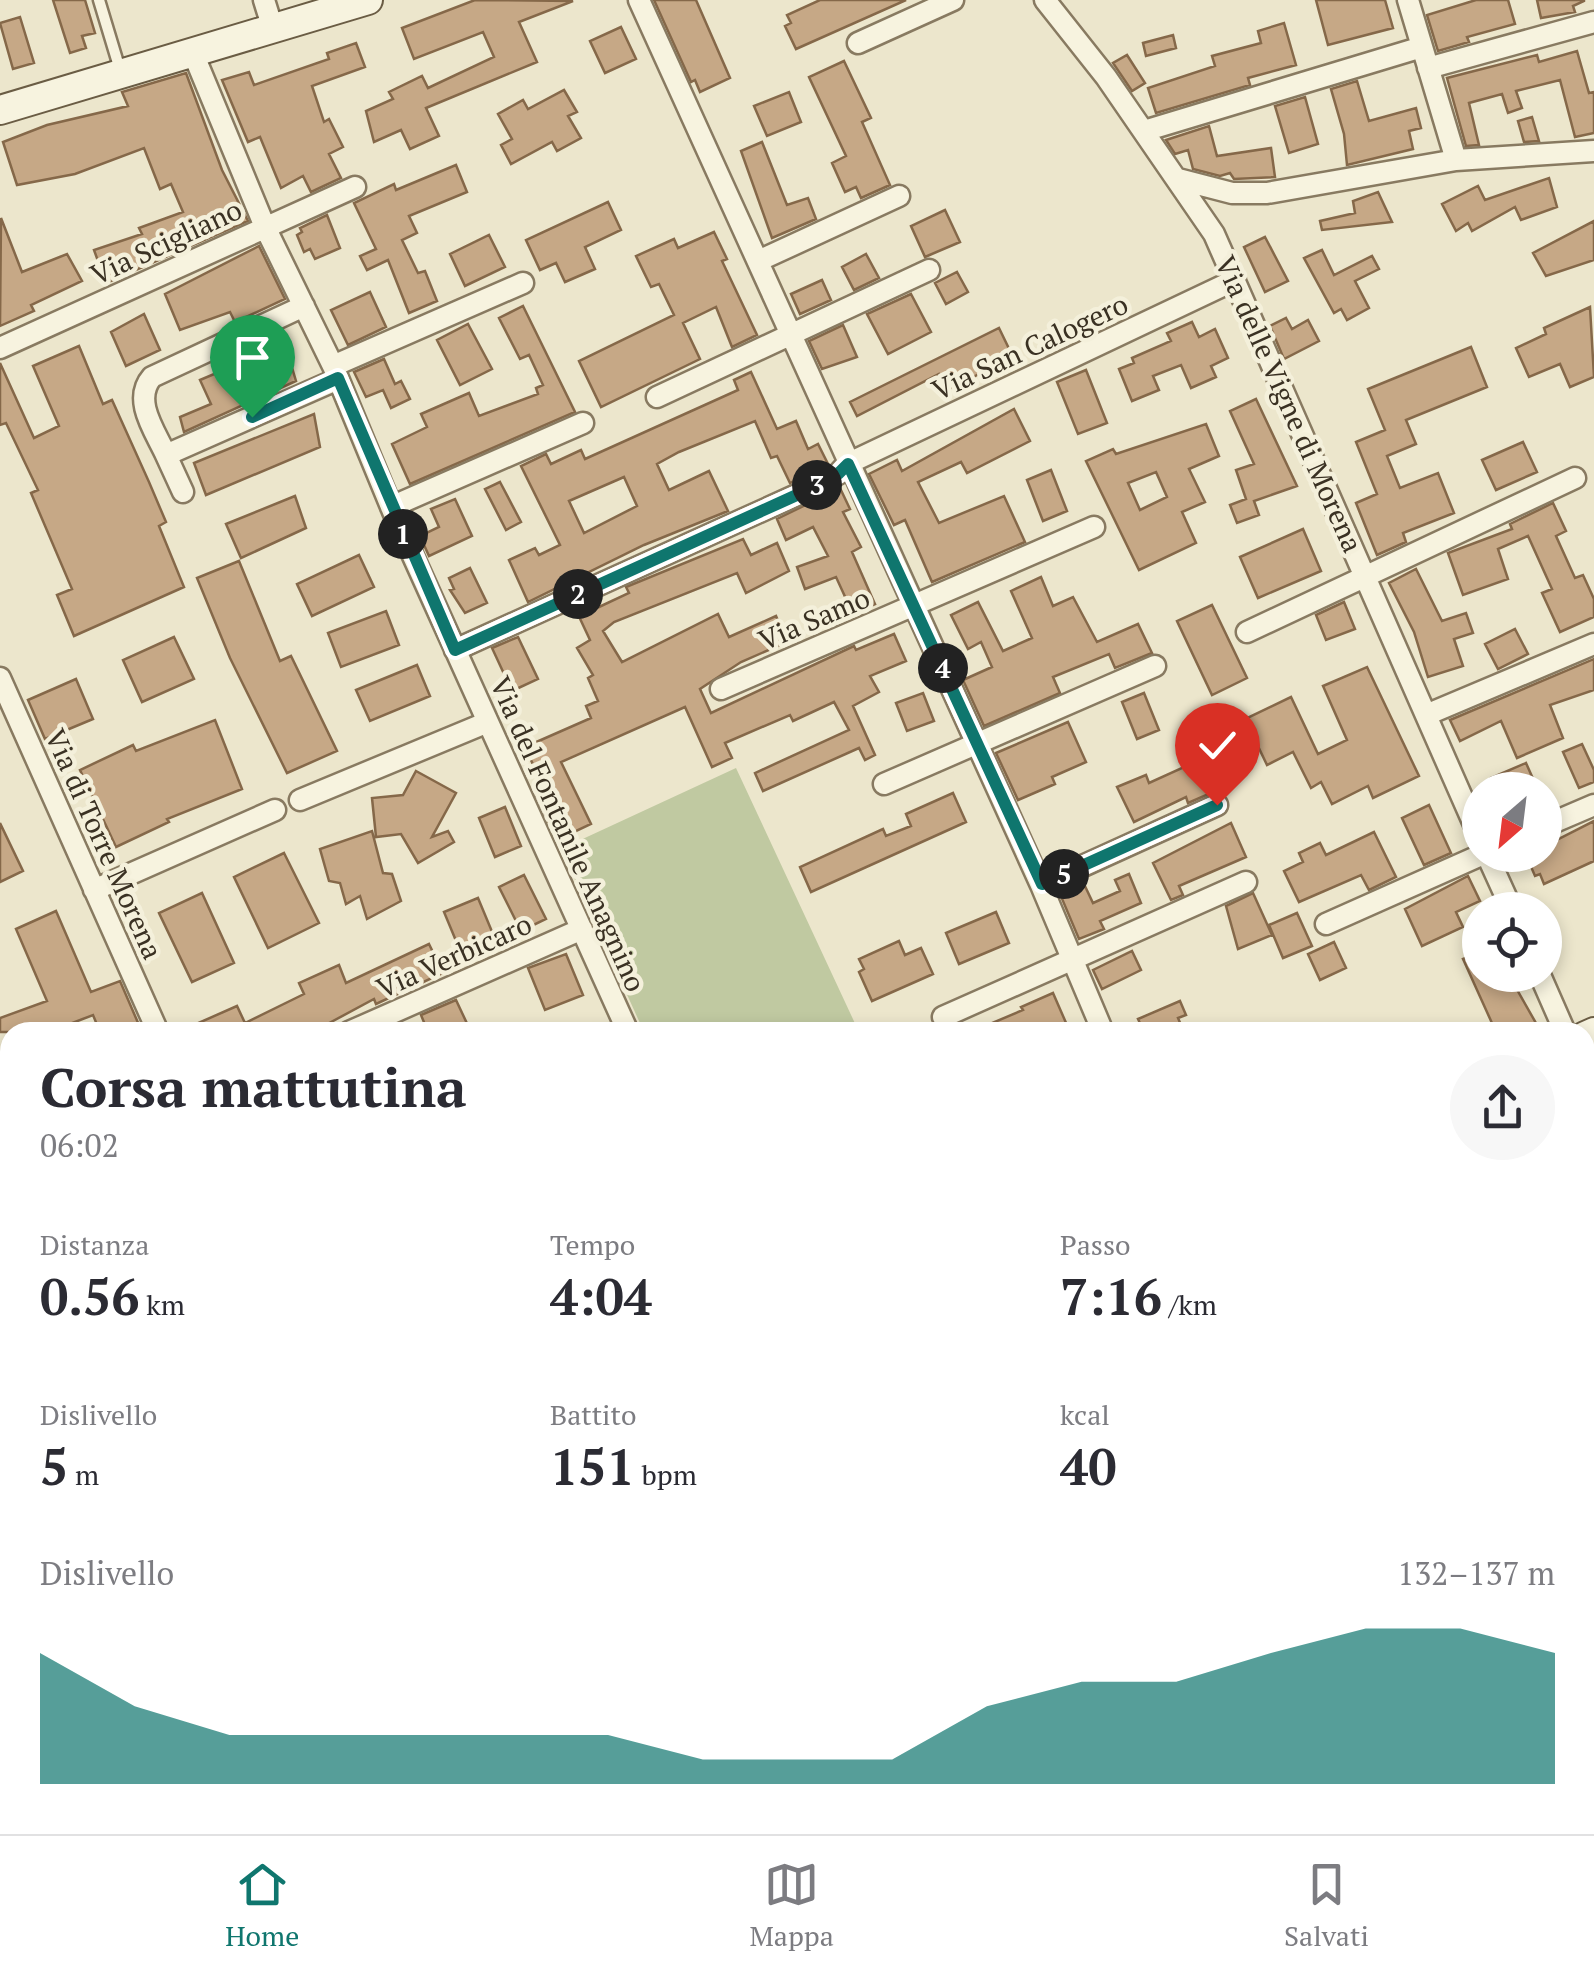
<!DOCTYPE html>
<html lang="it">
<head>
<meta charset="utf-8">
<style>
	:root { --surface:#fff; --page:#f7f7f7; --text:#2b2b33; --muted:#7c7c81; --line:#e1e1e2; --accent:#0f766e }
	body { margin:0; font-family:"PT Serif",serif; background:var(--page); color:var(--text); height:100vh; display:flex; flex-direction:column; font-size:38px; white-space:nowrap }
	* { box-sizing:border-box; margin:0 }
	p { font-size:32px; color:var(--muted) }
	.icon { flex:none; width:55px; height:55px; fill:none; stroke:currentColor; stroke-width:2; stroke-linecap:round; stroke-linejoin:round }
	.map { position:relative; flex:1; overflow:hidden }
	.side { position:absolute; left:0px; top:1022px; width:1595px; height:812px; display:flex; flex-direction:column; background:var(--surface); border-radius:30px 30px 0 0; box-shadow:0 5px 15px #0003 }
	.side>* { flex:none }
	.needle { width:65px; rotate:208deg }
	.buttons { position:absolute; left:1462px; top:772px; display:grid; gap:20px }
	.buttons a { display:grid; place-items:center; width:100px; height:100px; border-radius:50%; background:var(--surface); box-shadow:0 5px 15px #0003; font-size:50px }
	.pin { position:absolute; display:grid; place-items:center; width:85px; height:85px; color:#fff; margin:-102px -42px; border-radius:50% 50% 50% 0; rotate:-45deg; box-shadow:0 0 10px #0007 }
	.pin .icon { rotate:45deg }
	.km { position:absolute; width:50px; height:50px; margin:-25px; border-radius:50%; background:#222; color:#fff; font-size:28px; line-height:50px; text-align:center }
	.round { display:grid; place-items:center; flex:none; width:105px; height:105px; border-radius:52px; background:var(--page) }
	.overview { display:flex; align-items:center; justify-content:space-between; height:170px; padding:0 40px }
	h1 { font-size:55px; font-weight:600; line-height:75px }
	.metrics { display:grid; grid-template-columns:repeat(3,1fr); gap:15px; height:170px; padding:10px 40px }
	.metrics div { display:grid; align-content:center }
	.metrics b { font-size:50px; font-weight:600 }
	.metrics small { font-size:28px; font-weight:400 }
	.metrics p { font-size:28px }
	.chart { height:280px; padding:20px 40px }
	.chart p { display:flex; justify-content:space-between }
	.chart svg { width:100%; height:180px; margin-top:10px; fill:var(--accent); opacity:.7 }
	.dock { display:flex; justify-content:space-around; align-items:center; height:140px; border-top:2px solid var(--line); background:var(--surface); font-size:28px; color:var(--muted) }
	.dock a { display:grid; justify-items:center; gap:5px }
	.dock .selected { color:var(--accent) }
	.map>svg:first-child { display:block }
</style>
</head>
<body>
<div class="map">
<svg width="1594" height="1834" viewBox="0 0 1594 1834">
	<rect width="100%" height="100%" fill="#ece6cc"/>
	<path fill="#c0c9a1" d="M736,768L859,1032H644L561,849Z
		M1594,1760V1834H1567L1563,1825H1585V1764Z"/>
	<path fill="#c6a886" stroke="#856849" stroke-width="2.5" fill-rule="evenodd" d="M53,0H85L95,33L82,36L86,48L70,53Z
		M475,0L573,1L519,22L537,62L426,108L439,136L410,149L401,130L374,142L366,111L393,99L389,92L422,76L428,88L494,57L483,32L414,59L402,28Z
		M654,0H696L730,78L700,92L695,80L691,82Z
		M820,0H906L796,49L785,26L791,23L787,15Z
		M1316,0H1385L1393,28L1328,45Z
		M1476,0H1508L1515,24L1467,37L1469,42L1438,51L1427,15Z
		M1537,0H1584V1L1573,6L1575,12L1541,18Z
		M20,17L34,63L13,69L0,23Z
		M1284,23L1296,65L1248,78L1250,85L1156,113L1148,88L1215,66L1212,56L1261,43L1258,31Z
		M621,27L636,59L605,73L590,41Z
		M1173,35L1176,48L1146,56L1143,43Z
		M356,43L365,67L312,86L324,122L329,119L343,147L329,154L341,178L311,192L303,176L281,188L260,137L248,142L222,80L249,72L254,85L329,59L327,53Z
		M1577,51L1589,93L1594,92V133L1575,137L1560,80L1516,91L1522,108L1508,113L1502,94L1469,103L1479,145L1466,146L1447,78L1537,55L1539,62Z
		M1127,55L1145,83L1132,91L1113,63Z
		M844,61L871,118L862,122L890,185L861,198L856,187L845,192L832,163L846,156L809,77Z
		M186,73L222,170L248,221L106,283L94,250L142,234L139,228L183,212L171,184L160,189L144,148L75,174L17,185L3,142L47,125L128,106L122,92Z
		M1357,81L1369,121L1416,108L1421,128L1409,131L1413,149L1347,165L1344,134L1331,89Z
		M564,90L577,112L568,116L581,138L557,151L552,142L511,164L501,145L512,139L498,114L523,100L528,109Z
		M789,92L801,122L767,136L754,106Z
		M1305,97L1318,144L1289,153L1275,106Z
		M1532,117L1539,141L1524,142L1518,121Z
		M1209,126L1217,156L1271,148L1275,177L1234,179L1230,173L1220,176L1193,169L1188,150L1175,154L1166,140Z
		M762,142L787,205L808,198L816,219L772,238L741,151Z
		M456,165L467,192L409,216L417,233L402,240L418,273L425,271L437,301L409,313L388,260L367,270L360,256L376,249L354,203L394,184L396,190Z
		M1549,178L1557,207L1521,220L1515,207L1472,231L1468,223L1456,231L1442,204L1478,186L1485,200Z
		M1378,192L1392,222L1322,230L1320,221L1355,213L1353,201Z
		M608,202L621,230L585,247L595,269L565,282L556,263L540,270L526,240Z
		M945,210L960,242L925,257L911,226Z
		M327,215L340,248L315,259L310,249L304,252L297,235L302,232L300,228Z
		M1,218L22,272L67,254L82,281L31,305L34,311L0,326Z
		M1594,221V260L1546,276L1533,253Z
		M714,232L727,259L722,261L757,335L732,347L716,307L683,323L700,359L601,407L579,361L674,315L659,284L651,287L636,256L674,239L678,248Z
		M489,235L505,267L465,286L450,254Z
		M1265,237L1288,281L1265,292L1244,247Z
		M259,246L285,299L235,322L230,312L180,330L165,294Z
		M1322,250L1334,275L1372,256L1379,269L1355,281L1369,308L1347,320L1341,309L1334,313L1304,258Z
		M866,254L879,278L854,290L842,267Z
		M957,272L968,292L946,304L935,283Z
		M822,280L831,300L800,314L791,294Z
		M370,292L386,327L348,345L331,310Z
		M911,294L931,332L888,354L867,314Z
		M523,306L575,412L410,484L392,444L427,427L421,414L469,393L479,416L538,394L536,388L543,385L529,355L520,359L499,318Z
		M1590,307L1594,377L1570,387L1560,364L1529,377L1516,348L1546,334L1544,328Z
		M144,314L160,350L126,366L111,332Z
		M1286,318L1292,329L1308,320L1319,341L1284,359L1270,326Z
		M1192,322L1199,337L1215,329L1228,358L1211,366L1216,377L1191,388L1181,365L1153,376L1159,390L1132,401L1119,369L1134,363L1132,358L1171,341L1167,333Z
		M468,324L492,369L460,385L437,340Z
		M843,325L857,357L822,369L809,341Z
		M999,328L1013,357L947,390L939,374L857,416L850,402Z
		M285,344L296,381L184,432L180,417L211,404L200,380Z
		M79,346L103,404L112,400L149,482L166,522L159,526L184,587L74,636L57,595L72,589L31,493L38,490L6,423L0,425V363L34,438L59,426L33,366Z
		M1471,347L1487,387L1406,420L1416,444L1387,456L1400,488L1438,473L1454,513L1403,533L1406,542L1377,555L1356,503L1377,494L1356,442L1385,430L1368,389Z
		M384,359L395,384L401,381L410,399L391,408L383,390L366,397L354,372Z
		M1086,370L1107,423L1078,434L1057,382Z
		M751,372L777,429L796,421L808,449L818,444L828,464L790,483L777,456L771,458L755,421L679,452L657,464L669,490L709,471L728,511L644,545L528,602L509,560L535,548L539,555L560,545L521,466L546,454L551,464L581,450L585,459L738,390L734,380ZM624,477L637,506L584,533L569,501Z
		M1256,399L1297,486L1254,501L1259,515L1237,523L1230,505L1246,499L1236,470L1254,464L1230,411Z
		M1014,409L1030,441L967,473L961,462L918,482L939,523L1004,496L1025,542L932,582L905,520L894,525L869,474L897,460L902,471Z
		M314,414L320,447L206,495L194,463Z
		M1206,424L1219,456L1189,469L1205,502L1182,512L1196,543L1139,570L1086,461L1113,449L1116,454ZM1156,472L1167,497L1140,510L1128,483Z
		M1523,442L1537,472L1496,490L1482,460Z
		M1051,470L1067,511L1043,521L1027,480Z
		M500,482L521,522L506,530L485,489Z
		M840,488L850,509L843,512L861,547L852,552L875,604L853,614L836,577L805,589L797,567L828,556L813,527L786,540L777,519Z
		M295,496L306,528L241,558L226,524Z
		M455,499L472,536L429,556L420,536L439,527L431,509Z
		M1553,503L1566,531L1556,536L1575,578L1583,575L1594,599V617L1560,632L1542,593L1552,589L1528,536L1498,549L1508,579L1463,595L1448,553L1512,529L1510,524Z
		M1303,529L1321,571L1258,598L1240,557Z
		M743,539L751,555L777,543L789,571L746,593L737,573L614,622L603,631L622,662L718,614L729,637L776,616L787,642L741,662L700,689L711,713L854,646L856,650L894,634L906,661L870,676L879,692L853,706L875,755L865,760L859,748L763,791L755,773L849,730L834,702L793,721L790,715L725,743L732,758L712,767L685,707L561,762L591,824L557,840L537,797L546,793L525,747L591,718L586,706L598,701L588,678L593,675L577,648L590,640L576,610L596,601L599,607L629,593L626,587Z
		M359,555L374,587L312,616L297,584Z
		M239,561L280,661L291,656L337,751L287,773L230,658L197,578Z
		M470,568L487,603L465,613L450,590L454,589L449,578Z
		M1416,569L1442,621L1466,613L1473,633L1454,639L1463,666L1428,677L1414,632L1389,583Z
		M1041,577L1053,606L1073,597L1097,642L1138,624L1152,653L1115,668L1109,654L1053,677L1060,693L984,726L963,680L992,667L981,642L968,649L951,615L978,602L1003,651L1032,638L1011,591Z
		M1344,602L1355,629L1326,640L1316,615Z
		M1212,605L1247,678L1212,695L1177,621Z
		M386,611L399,645L341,667L328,633Z
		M1515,629L1528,654L1498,669L1485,644Z
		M174,637L194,679L142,702L123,660Z
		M518,637L538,679L512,691L492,648Z
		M1594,659V690L1550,705L1563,738L1517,758L1501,721L1460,741L1450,720Z
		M417,665L430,696L370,721L356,690Z
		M1367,667L1419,776L1373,798L1368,786L1332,804L1321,782L1311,788L1293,752L1267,765L1245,719L1291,697L1318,754L1347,740L1323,686Z
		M76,679L93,719L45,739L28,700Z
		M923,693L934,721L907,731L896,703Z
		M1144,693L1159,730L1137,739L1122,702Z
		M215,720L242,789L167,819L169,822L116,847L80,770L133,745L136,751Z
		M1068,722L1086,762L1052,777L1055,784L1018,800L996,753Z
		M1582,744L1594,770V782L1579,788L1563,752Z
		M1204,758L1218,790L1188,803L1186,797L1134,822L1117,787L1146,775L1149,783Z
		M1526,763L1538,790H1496L1491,778Z
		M416,771L456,793L432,837L448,831L454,842L418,863L401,834L376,837L372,798L403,795Z
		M953,793L966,822L811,892L800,867L883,829L886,836L911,826L906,814Z
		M1429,805L1451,853L1424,865L1402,818Z
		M505,807L521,846L495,857L479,818Z
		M1594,821V861L1544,884L1540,874L1535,876L1526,855H1545V846Z
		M0,823L23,871L0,882Z
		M1231,823L1246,857L1179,886L1183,895L1171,900L1153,863Z
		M372,831L383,873L392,874L401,901L367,919L360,896L346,904L340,883L329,881L320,849Z
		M1374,832L1396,877L1369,890L1361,875L1299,902L1284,871L1303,862L1299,853L1320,843L1326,855Z
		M284,853L319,923L268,948L234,877Z
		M1129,874L1141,903L1100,921L1104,929L1079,939L1060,894L1084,884L1093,903L1120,891L1115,880Z
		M524,875L546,919L521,931L499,887Z
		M1468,876L1480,901L1456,912L1463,927L1422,946L1405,909Z
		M202,893L234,963L192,982L159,913Z
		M1253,893L1272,935L1238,949L1226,906Z
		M478,898L498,946L464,960L444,912Z
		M56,911L91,992L120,981L142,1032H100L93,1015L49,1032H0V1018L47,1001L16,929Z
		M996,912L1009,943L959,964L946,933Z
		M1297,913L1312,946L1283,958L1269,925Z
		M899,941L905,955L921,948L933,974L872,1001L859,972L864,969L859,959Z
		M1334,942L1346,968L1320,980L1308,954Z
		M429,944L443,973L376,1004L374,999L320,1028L319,1024L301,1032H178L237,1006L245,1023L304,994L299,983L339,965L346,983Z
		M1132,951L1141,970L1102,989L1093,970Z
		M1480,952V975H1526L1527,980L1515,986L1541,1032H1496L1463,959Z
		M566,954L583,995L545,1010L528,968Z
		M1053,993L1070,1032H971L1023,1010L1021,1007Z
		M456,1000L471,1032H428L421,1015Z
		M1180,1001L1186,1015L1178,1018L1184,1032H1144L1138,1019Z"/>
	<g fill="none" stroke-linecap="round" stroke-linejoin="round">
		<defs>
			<path id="lane" d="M99,0L121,73"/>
			<path id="street" d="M264,0L273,29
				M639,0L1041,885L1103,1032
				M1045,0L1106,77L1214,234L1480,838
				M1408,0L1456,160
				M858,43L953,0
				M193,53L265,227L333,366L394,514L628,1032
				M1428,68L1594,22
				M1144,131L1422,47
				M1178,179L1232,193H1267L1456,160L1594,151
				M758,261L899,196
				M304,306L152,377C132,400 155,431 166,455L338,379
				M0,348L355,187
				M333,366L523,283
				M657,397L929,270
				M166,455L183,492
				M391,507L583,423
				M1247,632L1575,478
				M455,650L799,494L838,474L847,464L1235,280
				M0,678L158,1032
				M721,689L1094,527
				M1426,715L1594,644
				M884,784L1155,666
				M300,800L488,722
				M1545,826L1594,805
				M1487,855L1512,910
				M1041,885L1217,805
				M94,890L275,810
				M1326,924L1481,855
				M1540,975L1565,1032
				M943,1017L1246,882
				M349,1032L582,929
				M0,1247L10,1243
				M0,1729L10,1752
				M42,1825L46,1834
				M516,1825L520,1834
				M1102,1825L1106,1834
				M1457,1825L1461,1834"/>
			<path id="secondary" d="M0,110L368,0
				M1585,1036L1594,1032
				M1585,1076L1594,1096
				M1585,1584L1594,1580
				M998,1834L1019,1825"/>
		</defs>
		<use href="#lane" stroke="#887a61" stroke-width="15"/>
		<use href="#street" stroke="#887a61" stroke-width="25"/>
		<use href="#secondary" stroke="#6a5c44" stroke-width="32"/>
		<use href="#lane" stroke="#f7f3df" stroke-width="10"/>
		<use href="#street" stroke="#f7f3df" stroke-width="20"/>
		<use href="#secondary" stroke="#f7f3df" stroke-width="28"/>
	</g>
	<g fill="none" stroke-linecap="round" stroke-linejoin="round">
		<defs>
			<path id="route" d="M252,417L338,378L455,650L799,494L838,474L848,464L1042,884L1217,805"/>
		</defs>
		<use href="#route" stroke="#fff" stroke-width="20"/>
		<use href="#route" stroke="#0f766e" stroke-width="12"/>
	</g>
	<g text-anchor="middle" stroke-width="9" stroke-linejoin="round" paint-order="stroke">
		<g font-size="28" fill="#3a3123" stroke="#f4f0db">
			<text transform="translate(166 242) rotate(-25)" y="10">Via Scigliano</text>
			<text transform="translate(1030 347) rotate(-25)" y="10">Via San Calogero</text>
			<text transform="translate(1289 404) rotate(66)" y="10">Via delle Vigne di Morena</text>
			<text transform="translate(814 619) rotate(-23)" y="10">Via Samo</text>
			<text transform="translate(568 834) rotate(66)" y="10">Via del Fontanile Anagnino</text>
			<text transform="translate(104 844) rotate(66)" y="10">Via di Torre Morena</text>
			<text transform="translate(454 956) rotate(-24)" y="10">Via Verbicaro</text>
		</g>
	</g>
</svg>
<div class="buttons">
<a><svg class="needle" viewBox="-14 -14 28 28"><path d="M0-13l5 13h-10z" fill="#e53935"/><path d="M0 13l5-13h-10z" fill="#7c7c81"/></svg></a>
<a><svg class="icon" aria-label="locate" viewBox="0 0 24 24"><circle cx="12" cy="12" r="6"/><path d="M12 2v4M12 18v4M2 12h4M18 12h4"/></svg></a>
</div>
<div class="pin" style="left:252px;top:417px;background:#1e9e55"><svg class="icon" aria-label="arrive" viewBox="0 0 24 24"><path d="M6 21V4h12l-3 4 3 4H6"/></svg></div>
<div class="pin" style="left:1217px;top:805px;background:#d93025"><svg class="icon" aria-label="check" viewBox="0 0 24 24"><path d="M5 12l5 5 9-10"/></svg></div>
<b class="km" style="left:403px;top:534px">1</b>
<b class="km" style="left:578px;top:594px">2</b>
<b class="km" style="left:817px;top:485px">3</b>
<b class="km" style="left:943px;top:668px">4</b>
<b class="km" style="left:1064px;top:874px">5</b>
<section class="side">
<div class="overview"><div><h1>Corsa mattutina</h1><p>06:02</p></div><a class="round"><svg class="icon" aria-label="share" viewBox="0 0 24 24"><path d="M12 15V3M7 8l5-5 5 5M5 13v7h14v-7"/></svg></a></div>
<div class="metrics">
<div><p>Distanza</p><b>0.56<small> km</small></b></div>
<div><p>Tempo</p><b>4:04</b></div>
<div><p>Passo</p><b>7:16<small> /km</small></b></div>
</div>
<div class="metrics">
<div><p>Dislivello</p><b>5<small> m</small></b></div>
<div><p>Battito</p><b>151<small> bpm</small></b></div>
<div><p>kcal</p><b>40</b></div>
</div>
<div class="chart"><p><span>Dislivello</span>132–137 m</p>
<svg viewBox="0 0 160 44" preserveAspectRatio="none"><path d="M0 44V12L10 25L20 32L30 32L40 32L50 32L60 32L70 38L80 38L90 38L100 25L110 19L120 19L130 12L140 6L150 6L160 12V44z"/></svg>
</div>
</section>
</div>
<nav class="dock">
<a class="selected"><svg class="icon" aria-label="home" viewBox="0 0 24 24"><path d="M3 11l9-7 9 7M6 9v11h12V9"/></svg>Home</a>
<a><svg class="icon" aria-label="map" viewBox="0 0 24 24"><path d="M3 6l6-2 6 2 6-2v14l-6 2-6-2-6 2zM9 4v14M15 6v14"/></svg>Mappa</a>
<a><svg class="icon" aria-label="saved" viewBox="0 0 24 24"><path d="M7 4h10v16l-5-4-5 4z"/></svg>Salvati</a>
</nav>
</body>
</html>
